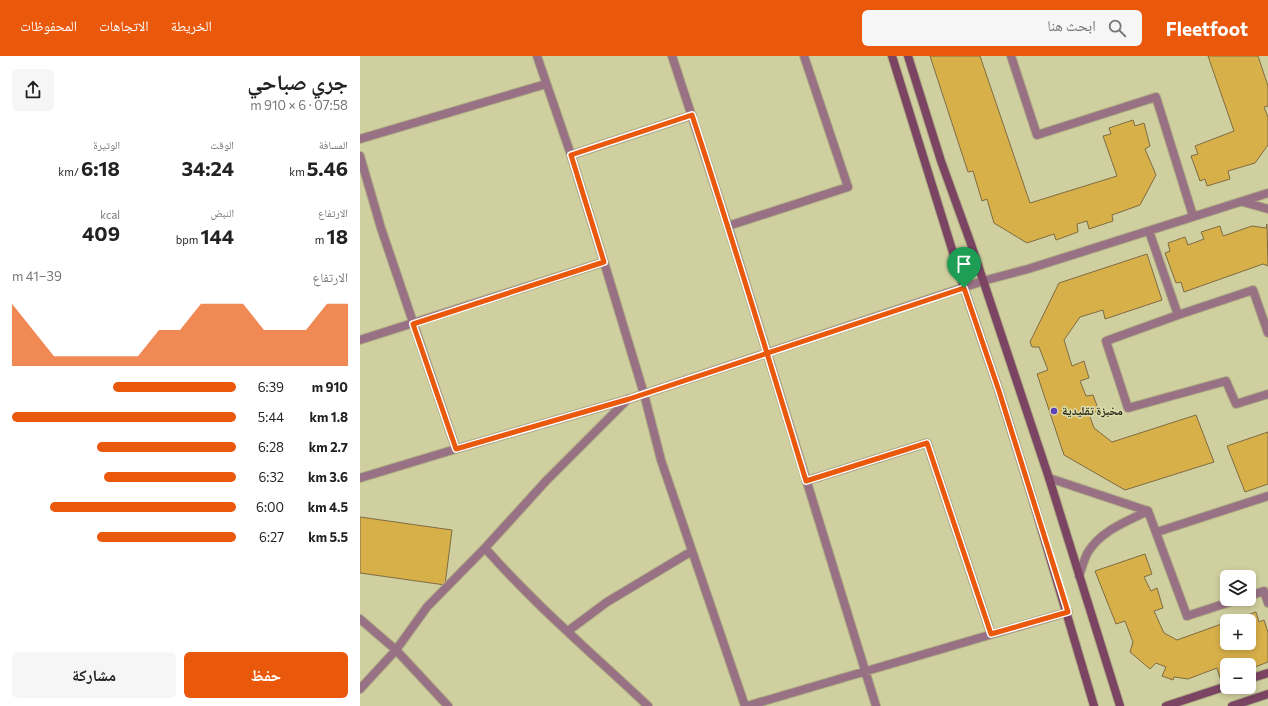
<!DOCTYPE html>
<html lang="ar">
<head>
<meta charset="utf-8">
<style>
	:root { --surface:#fff; --page:#f6f6f6; --text:#222; --muted:#767676; --accent:#ea580c }
	body { margin:0; font-family:Commissioner,"Noto Naskh Arabic",sans-serif; background:var(--page); color:var(--text); direction:rtl; height:100vh; display:flex; flex-direction:column; font-size:15px; white-space:nowrap }
	* { box-sizing:border-box; margin:0 }
	p { font-size:13px; color:var(--muted) }
	.icon { flex:none; width:22px; height:22px; fill:none; stroke:currentColor; stroke-width:2; stroke-linecap:round; stroke-linejoin:round }
	.map { position:relative; flex:1; overflow:hidden; direction:ltr }
	.drawer { display:flex; flex-direction:column; background:var(--surface); width:360px }
	.drawer>* { flex:none }
	.tools { position:absolute; left:860px; top:514px; display:grid; gap:8px }
	.tools a { display:grid; place-items:center; width:36px; height:36px; border-radius:6px; background:var(--surface); box-shadow:0 2px 6px #0003; font-size:20px }
	.pin { position:absolute; display:grid; place-items:center; width:34px; height:34px; color:#fff; margin:-41px -17px; border-radius:50% 50% 50% 0; rotate:-45deg; box-shadow:0 0 4px #0007 }
	.pin .icon { rotate:45deg }
	.round { display:grid; place-items:center; flex:none; width:42px; height:42px; border-radius:6px; background:var(--page) }
	.overview { display:flex; align-items:center; justify-content:space-between; height:68px; padding:0 12px }
	h1 { font-size:22px; font-weight:700; line-height:30px }
	.metrics { display:grid; grid-template-columns:repeat(3,1fr); gap:6px; height:68px; padding:4px 12px }
	.metrics div { display:grid; align-content:center }
	.metrics b { font-size:20px; font-weight:700 }
	.metrics small { font-size:11px; font-weight:400 }
	.metrics p { font-size:11px }
	.chart { height:112px; padding:8px 12px }
	.chart p { display:flex; justify-content:space-between }
	.chart svg { width:100%; height:72px; margin-top:4px; fill:var(--accent); opacity:.7 }
	.button { display:flex; gap:8px; margin-top:auto; padding:8px 12px }
	.button a { flex:1; height:46px; border-radius:6px; background:var(--accent); color:#fff; font-size:16px; font-weight:700; line-height:46px; text-align:center }
	.button a+a { background:var(--page); color:var(--text) }
	ul { padding:0 12px; list-style:none; font-size:13px }
	li { display:grid; grid-template-columns:64px 48px 1fr; align-items:center; height:30px }
	li i { height:10px; border-radius:5px; background:var(--accent) }
	header { display:flex; align-items:center; gap:24px; box-sizing:border-box; height:56px; padding:0 20px; background:var(--accent); color:#fff }
	header strong { font-size:19px }
	nav { display:flex; gap:22px; margin-inline-start:auto; font-size:14px }
	.search { width:280px; height:36px; background:var(--page); display:flex; align-items:center; gap:10px; box-sizing:border-box; padding:0 14px; border-radius:6px; color:var(--muted); font-size:15px }
	main { display:flex; flex:1; min-height:0 }
	.map>svg:first-child { display:block }
</style>
</head>
<body>
<header>
<strong>Fleetfoot</strong>
<div class="search"><svg class="icon" aria-label="search" viewBox="0 0 24 24"><circle cx="10" cy="10" r="6"/><path d="M15 15l6 6"/></svg>ابحث هنا</div>
<nav><a>الخريطة</a><a>الاتجاهات</a><a>المحفوظات</a></nav>
</header>
<main>
<div class="map">
<svg width="908" height="650" viewBox="0 0 908 650">
	<rect width="100%" height="100%" fill="#d0cf9f"/>
	<path fill="#d8b04a" stroke="#7e6c42" d="M570,0H620L670,147L757,120L743,80L751,78L749,72L773,64L775,70L784,67L790,90L785,93L796,119L780,149L752,159L753,165L729,173L727,165L717,168L718,176L696,184L694,178L667,187L634,167L627,143L622,145L613,115L608,116Z
		M848,0H898L908,30V50L904,51L908,61V89L895,107L868,115L870,123L847,130L845,123L840,125L831,100L838,98L835,90L874,75Z
		M907,168L908,210L903,208L824,236L821,226L816,227L805,197L810,195L808,187L825,181L828,189L844,183L841,176L860,170L863,180L892,170L906,172Z
		M787,198L802,244L745,263L743,254L720,261L704,284L712,310L724,305L729,322L720,325L726,340L733,339L739,355L729,358L734,372L752,386L836,359L854,406L765,434L704,399L677,318L688,314L679,291H672L670,286L699,227Z
		M908,376V428L885,436L867,390Z
		M0,461L92,474L85,529L0,517Z
		M785,498L792,518L784,521L791,535L797,532L803,552L794,555L804,577L817,584L867,566V587H889V565H870L896,556L899,566L904,564L908,576V606L895,611L892,603L876,609H867V620L860,622L857,612L828,623L814,621L813,624L802,620L806,611L796,607L790,613L770,596L773,586L765,565L756,568L735,515Z"/>
	<g fill="none" stroke-linecap="round" stroke-linejoin="round">
		<defs>
			<path id="street" d="M177,0L211,99L244,206L284,338L301,404L385,650
				M312,0L368,170L516,650
				M651,0L677,79L796,41L833,160
				M0,83L186,28
				M211,99L332,59
				M0,100L21,172L96,393
				M883,146L908,153
				M368,170L488,131L444,0
				M789,175L818,259L746,285L768,352L866,325L876,348L908,338
				M818,259L893,234L908,277
				M0,284L244,206
				M0,422L96,393L269,343L623,225L668,213L908,137
				M689,422L788,455
				M446,425L567,387L631,578
				M788,455L827,560L879,543
				M797,476L908,440
				M125,492C175,549 233,598 288,650
				M719,520C722,512 724,503 728,496C741,475 767,465 788,455
				M889,540L904,535L908,547
				M0,563L36,594L88,650
				M208,575L247,546L332,495
				M0,633L36,594L67,551L125,492L186,425L268,343
				M387,650L708,556"/>
			<path id="secondary" d="M532,0L604,232L639,335L672,441L734,650
				M548,0L581,105L611,188L689,422L760,650
				M889,623L908,617
				M806,650L867,630
				M872,650L908,638"/>
		</defs>
		<use href="#street" stroke="#afae84" stroke-width="10"/>
		<use href="#secondary" stroke="#afae84" stroke-width="10"/>
		<use href="#street" stroke="#987185" stroke-width="8"/>
		<use href="#secondary" stroke="#7c4463" stroke-width="8"/>
	</g>
	<g fill="none" stroke-linecap="round" stroke-linejoin="round">
		<defs>
			<path id="route" d="M604,232L269,343L96,393L53,268L244,206L211,99L332,59C372,181 409,303 446,425L567,387L631,578L708,556L639,335L604,232"/>
		</defs>
		<use href="#route" stroke="#fff" stroke-width="8"/>
		<use href="#route" stroke="#ea580c" stroke-width="5"/>
	</g>
	<circle fill="#5c43bb" stroke="#dddcac" stroke-width="1.5" cx="694" cy="355" r="4"/>
	<g text-anchor="middle" stroke-width="3" stroke-linejoin="round" paint-order="stroke">
		<g font-size="12" font-weight="bold" fill="#2a2917" stroke="#dddcac" text-anchor="start">
			<text x="702" y="359">مخبزة تقليدية</text>
		</g>
	</g>
</svg>
<div class="tools">
<a><svg class="icon" aria-label="layers" viewBox="0 0 24 24"><path d="M12 4l9 5-9 5-9-5zM3 14l9 5 9-5"/></svg></a>
<a>+</a>
<a>−</a>
</div>
<div class="pin" style="left:604px;top:232px;background:#1e9e55"><svg class="icon" aria-label="arrive" viewBox="0 0 24 24"><path d="M6 21V4h12l-3 4 3 4H6"/></svg></div>
</div>
<section class="drawer">
<div class="overview"><div><h1>جري صباحي</h1><p>07:58 · 6 × 910 m</p></div><a class="round"><svg class="icon" aria-label="share" viewBox="0 0 24 24"><path d="M12 15V3M7 8l5-5 5 5M5 13v7h14v-7"/></svg></a></div>
<div class="metrics">
<div><p>المسافة</p><b>5.46<small> km</small></b></div>
<div><p>الوقت</p><b>34:24</b></div>
<div><p>الوتيرة</p><b>6:18<small> /km</small></b></div>
</div>
<div class="metrics">
<div><p>الارتفاع</p><b>18<small> m</small></b></div>
<div><p>النبض</p><b>144<small> bpm</small></b></div>
<div><p>kcal</p><b>409</b></div>
</div>
<div class="chart"><p><span>الارتفاع</span>39–41 m</p>
<svg viewBox="0 0 160 44" preserveAspectRatio="none"><path d="M0 44V6L10 22L20 38L30 38L40 38L50 38L60 38L70 22L80 22L90 6L100 6L110 6L120 22L130 22L140 22L150 6L160 6V44z"/></svg>
</div>
<ul>
<li><b>910 m</b>6:39<i style="width:55%"></i></li>
<li><b>1.8 km</b>5:44<i style="width:100%"></i></li>
<li><b>2.7 km</b>6:28<i style="width:62%"></i></li>
<li><b>3.6 km</b>6:32<i style="width:59%"></i></li>
<li><b>4.5 km</b>6:00<i style="width:83%"></i></li>
<li><b>5.5 km</b>6:27<i style="width:62%"></i></li>
</ul>
<div class="button"><a>حفظ</a><a>مشاركة</a></div>
</section>
</main>
</body>
</html>
